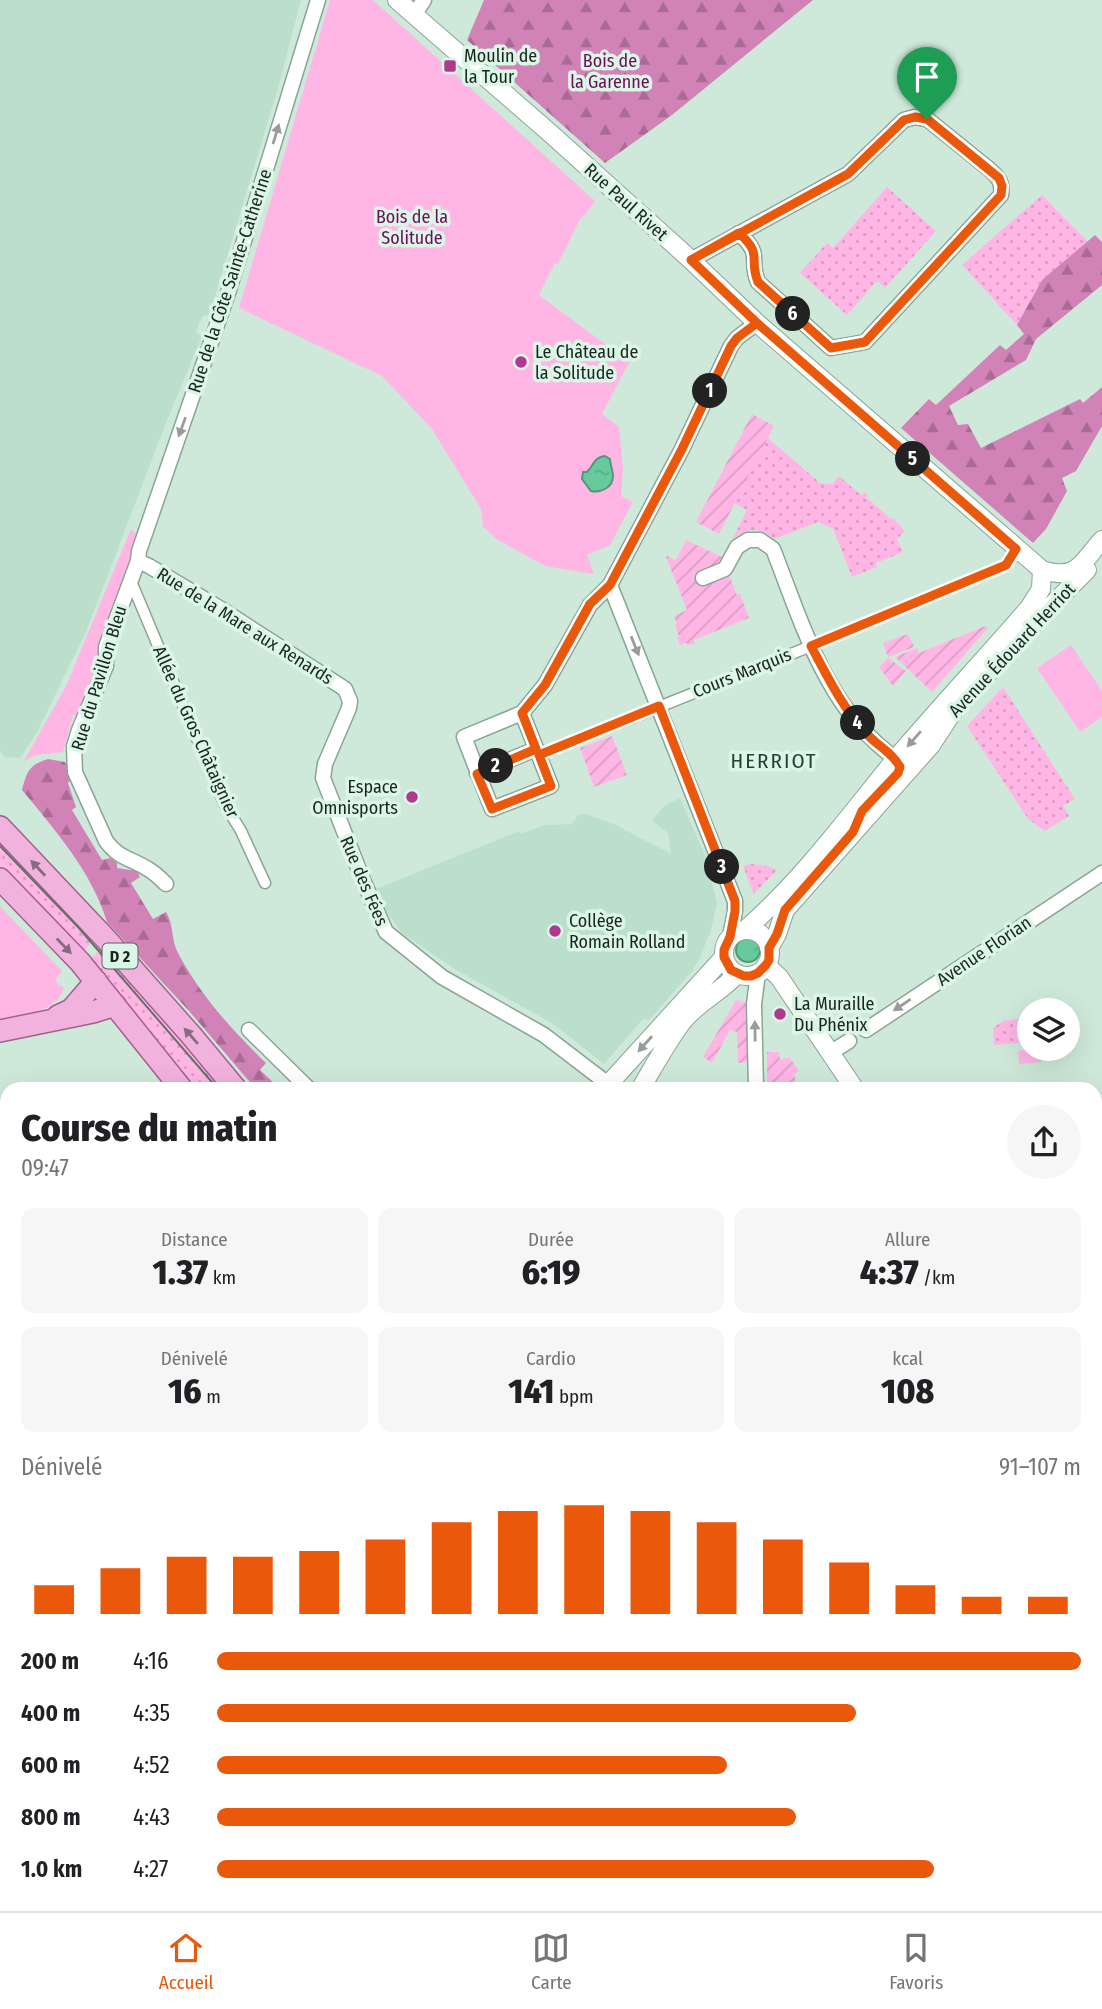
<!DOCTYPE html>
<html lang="fr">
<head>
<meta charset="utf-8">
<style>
	:root { --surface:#fff; --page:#f6f6f6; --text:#202124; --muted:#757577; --line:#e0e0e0; --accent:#ea580c }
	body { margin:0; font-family:"Fira Sans Condensed",sans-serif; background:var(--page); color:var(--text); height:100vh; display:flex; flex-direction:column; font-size:26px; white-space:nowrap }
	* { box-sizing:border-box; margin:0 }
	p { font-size:23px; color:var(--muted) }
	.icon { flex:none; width:38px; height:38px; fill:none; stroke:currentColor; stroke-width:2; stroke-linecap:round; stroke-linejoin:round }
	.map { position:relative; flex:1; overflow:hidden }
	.drawer { position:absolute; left:0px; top:1082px; width:1102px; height:830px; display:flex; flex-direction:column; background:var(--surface); border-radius:21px 21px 0 0; box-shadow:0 7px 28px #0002 }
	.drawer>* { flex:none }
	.tools { position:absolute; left:1017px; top:998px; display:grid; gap:14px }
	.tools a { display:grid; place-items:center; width:63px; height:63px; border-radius:50%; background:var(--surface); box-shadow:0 7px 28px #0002; font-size:35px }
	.pin { position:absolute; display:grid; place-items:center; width:60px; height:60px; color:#fff; margin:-72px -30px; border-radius:50% 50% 50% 0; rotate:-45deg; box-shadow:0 0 7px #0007 }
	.pin .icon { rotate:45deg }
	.km { position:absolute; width:35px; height:35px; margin:-18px; border-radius:50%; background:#222; color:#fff; font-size:19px; line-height:35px; text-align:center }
	.round { display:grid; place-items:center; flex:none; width:74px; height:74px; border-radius:37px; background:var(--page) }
	.head { display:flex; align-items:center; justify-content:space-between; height:119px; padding:0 21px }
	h1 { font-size:38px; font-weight:800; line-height:52px }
	.stats { display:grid; grid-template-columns:repeat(3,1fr); gap:10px; height:119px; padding:7px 21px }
	.stats div { display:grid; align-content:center; border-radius:14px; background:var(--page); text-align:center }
	.stats b { font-size:35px; font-weight:800 }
	.stats small { font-size:19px; font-weight:400 }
	.stats p { font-size:19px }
	.chart { height:196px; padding:14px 21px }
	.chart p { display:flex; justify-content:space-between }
	.chart svg { width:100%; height:126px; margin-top:7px; stroke:var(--accent); stroke-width:6 }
	ul { padding:0 21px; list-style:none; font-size:23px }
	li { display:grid; grid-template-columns:112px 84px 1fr; align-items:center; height:52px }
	li i { height:18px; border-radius:9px; background:var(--accent) }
	.tabs { display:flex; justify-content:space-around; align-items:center; height:98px; border-top:2px solid var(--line); background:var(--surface); font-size:19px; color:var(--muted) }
	.tabs a { display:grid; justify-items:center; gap:4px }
	.tabs .active { color:var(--accent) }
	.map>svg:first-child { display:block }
</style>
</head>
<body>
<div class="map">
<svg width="1102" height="1911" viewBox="0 0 1102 1911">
	<defs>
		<pattern id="grass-dots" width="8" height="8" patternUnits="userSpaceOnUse" patternTransform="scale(1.75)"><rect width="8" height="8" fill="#ffb6e5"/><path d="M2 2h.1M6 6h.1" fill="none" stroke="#da9cc4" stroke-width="1.8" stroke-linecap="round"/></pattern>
		<pattern id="forest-firs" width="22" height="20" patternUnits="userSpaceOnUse" patternTransform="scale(1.75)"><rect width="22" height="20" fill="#d183b7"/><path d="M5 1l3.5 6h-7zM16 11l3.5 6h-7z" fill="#a96b94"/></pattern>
		<pattern id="cemetery-stones" width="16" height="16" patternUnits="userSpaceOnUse" patternTransform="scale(1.75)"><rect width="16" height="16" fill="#ffb6e5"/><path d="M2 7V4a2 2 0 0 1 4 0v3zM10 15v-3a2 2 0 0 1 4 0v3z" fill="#da9cc4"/></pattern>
		<pattern id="garden-furrows" width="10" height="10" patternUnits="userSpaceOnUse" patternTransform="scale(1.75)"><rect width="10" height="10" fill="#ffb6e5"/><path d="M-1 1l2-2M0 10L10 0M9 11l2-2" fill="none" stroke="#da9cc4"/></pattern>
		<pattern id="water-ripples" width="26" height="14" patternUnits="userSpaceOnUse" patternTransform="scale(1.75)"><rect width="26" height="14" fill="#67ca9c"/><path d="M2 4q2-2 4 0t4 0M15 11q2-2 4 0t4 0" fill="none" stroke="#59ad86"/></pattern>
	</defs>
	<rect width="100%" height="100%" fill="#cee9da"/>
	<path fill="#bcdfcc" d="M0,0H301L279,85L209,316L203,315L199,323L196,333L202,336L164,428L86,632L37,732L20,758L5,757L0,750Z
		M680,798L716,881L712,883L717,903L711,930L700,957L693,970L649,1020L643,1019L604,1064L552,1023L453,968L402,933L383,907L376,889L519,831L521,834L545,825L572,824L578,815L586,814L614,824L671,854L668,833L652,821L664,806Z
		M751,1904H972V1911H753Z"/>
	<path fill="url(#grass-dots)" d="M887,187L936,231L885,288L877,281L847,315L800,273L827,243L833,248Z
		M1042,195L1089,243L1042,280L1017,325L962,265Z
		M768,438L820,483L832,484L839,476L861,495L865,492L868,495L866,497L891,519L893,518L905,531L897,539L903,552L876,563L877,567L852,577L833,529L818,522L775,539C758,527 748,527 732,540L747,510L734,503Z
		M1003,687L1075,799L1063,806L1069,816L1045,831L1028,819L967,726Z
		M0,837L98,937L79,955L0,867Z
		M751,864L768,866L777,870L754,894L743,866Z
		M105,945L230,1088H191L94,969L86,963Z
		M1029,1018V1042L994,1045L993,1028L1003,1021Z"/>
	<path fill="url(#forest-firs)" d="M484,0H813L672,115L605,163L467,40Z
		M1095,235L1102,242V285L1036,339L1026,360L949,406L958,425L968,424L981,448L1080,399L1083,403L1102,387V426L1076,471L1062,478L1067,491L1046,529L1033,543L901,428L929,399L936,405L1000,345L1006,350L1024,334L1017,325L1042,280Z
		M48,759L65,762L72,778L68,783L76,807L72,810L102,860L110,858L117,863V868L137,871L140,877L131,883L153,919L166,912C174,925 171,940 178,953C201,996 231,1029 266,1063L260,1070L279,1088H255L189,1011L107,922C92,872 55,830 22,790C27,771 29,765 48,759Z"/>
	<path fill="url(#cemetery-stones)" d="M0,1395L7,1418V1639L0,1644Z"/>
	<path fill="#ffb6e5" d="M330,0H373L595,201L585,215L580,219L558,264L555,263L539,295L613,350L631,359L602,414L619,427L623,468L621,496L633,502L610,545L587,555L594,574L545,566L496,539L485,528H483L481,509L432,429L382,376L239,308Z
		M131,529L138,536L132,563L100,642L99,664L78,716L73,715L63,752L37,755L24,761L67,684Z
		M1071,645L1102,691V717L1080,732L1037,668Z
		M0,906L62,971L56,979L57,984L64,988C57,1012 21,1017 0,1019Z
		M1041,1048L1042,1062L1019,1064L1018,1051Z
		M219,1904H661L663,1911H220Z"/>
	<path fill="url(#garden-furrows)" d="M752,414L774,426L719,534L696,522Z
		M686,540L722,557L737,595L740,594L749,618L694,640L695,644L690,645L686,643L680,645L677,638L679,637L675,625L677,624L674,616L687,610L666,557L667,556L676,560Z
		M985,626L988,628L932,692L895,657L917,648L919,653Z
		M908,634L914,647L888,657L883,643Z
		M888,658L906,671L893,686L879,667Z
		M612,736L627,775L594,787L580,748Z
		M736,1000L748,1003L749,1062L738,1063L737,1032L730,1030L712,1063L703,1057Z
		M767,1052H779L780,1059L790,1058L799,1071L794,1075L798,1088H767Z"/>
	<path fill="url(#water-ripples)" stroke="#509877" stroke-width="2" d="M605,456L610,459C610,464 613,471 613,476C613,488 600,493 591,491L582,479L583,472H587C594,465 594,457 605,456Z
		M736 950a12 12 0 1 1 24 0a12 12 0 1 1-24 0Z"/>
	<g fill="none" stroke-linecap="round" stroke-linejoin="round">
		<defs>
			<path id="pedestrian" d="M130,579L224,803L241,831L265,883
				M539,755L811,646L1006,565L1016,549"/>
			<path id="minor" d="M414,15L424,0
				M691,260L848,174L904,120L915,117L927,119L989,169C998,177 1003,182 1001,195L865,342L831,348L758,282C748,257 764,257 739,233
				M138,561L149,566L221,609L345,689L350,701L349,708L325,764L323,778L363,880L386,932L442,977L544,1035L608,1084
				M703,578L725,569L737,547L748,540H760L773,549C802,623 827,711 896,759
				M610,585L735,901V911L730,937
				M522,713L545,685L590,605L610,585L682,449L731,346L737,338L757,323
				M522,713L551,786L492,809L464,737Z
				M477,773L536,749
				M166,884C161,879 155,873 148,869C131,858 119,859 106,841L75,772L74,746L79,730L106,666V647L138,561L139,551L228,293L318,0
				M249,1030L308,1088
				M866,1030L1102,873
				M830,1053L849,1041
				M756,1088L754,1004L758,973
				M1096,1455L1102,1471
				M1096,1740L1102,1739
				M1064,1904V1911"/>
			<path id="tertiary" d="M397,0L550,133L691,260L757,323L1042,570C1078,581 1081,563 1102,540
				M724 953a23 23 0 1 1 46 0a23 23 0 1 1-46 0Z
				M745,930C801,881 847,819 894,761C938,709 984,660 1029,608L1041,589L1042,570
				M769,948L777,934L785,910L931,745L954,710L1032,625L1087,570
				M766,965L779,977L854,1088
				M605,1088L724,957
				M641,1088C654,1066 667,1042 682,1022C698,1002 721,992 737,974
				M1096,1180L1102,1178
				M0,1669L7,1665"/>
			<path id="primary" d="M0,827L105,938L191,1035L235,1088
				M0,879L80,962L181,1088
				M58,1016L71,1010L96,981
				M0,1031L93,1012L115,1005
				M683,1904L685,1911
				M730,1904L732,1911"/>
		</defs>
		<use href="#pedestrian" stroke="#8aa496" stroke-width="13"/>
		<use href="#minor" stroke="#8aa496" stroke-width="17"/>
		<use href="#tertiary" stroke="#8aa496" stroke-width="20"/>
		<use href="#primary" stroke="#a2608d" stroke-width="24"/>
		<use href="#pedestrian" stroke="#fff" stroke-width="10"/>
		<use href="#minor" stroke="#fff" stroke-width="14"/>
		<use href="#tertiary" stroke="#fff" stroke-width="18"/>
		<use href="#primary" stroke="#f2b2de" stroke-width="21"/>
		<path stroke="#617269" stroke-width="2" d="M0,846L78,927L217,1088
			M701,1904L703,1911"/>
	</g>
	<defs><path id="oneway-solid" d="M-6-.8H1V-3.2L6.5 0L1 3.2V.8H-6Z" transform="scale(1.75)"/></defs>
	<g fill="#989d9b">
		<use href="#oneway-solid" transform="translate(276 134) rotate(-73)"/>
		<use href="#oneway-solid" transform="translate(182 427) rotate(110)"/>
		<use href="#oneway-solid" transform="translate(635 646) rotate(68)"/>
		<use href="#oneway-solid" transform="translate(914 739) rotate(131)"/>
		<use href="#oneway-solid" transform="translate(902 1005) rotate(146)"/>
		<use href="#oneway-solid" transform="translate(755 1031) rotate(-91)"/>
		<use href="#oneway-solid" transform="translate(645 1044) rotate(132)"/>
	</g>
	<g fill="#866c7f">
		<use href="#oneway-solid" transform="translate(38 868) rotate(-133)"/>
		<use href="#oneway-solid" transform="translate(64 946) rotate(46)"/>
		<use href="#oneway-solid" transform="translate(191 1036) rotate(-131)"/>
	</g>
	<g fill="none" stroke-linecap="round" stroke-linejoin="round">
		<defs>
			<path id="route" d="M927,119L915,117L904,120L848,174L691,260L757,323L737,338L731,346L682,449L610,585L590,604L545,685L522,713L536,749L477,774L492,809L551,786L539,755L659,706L735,901V911L730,937L724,950V957L731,970L744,976H751L758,973L766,965L769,960V948L777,934L785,910L853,832L862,811L898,773L900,767C893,753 876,745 866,733C842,707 827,676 811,646L1006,565L1016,549L757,323L691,260L739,233C764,256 748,257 758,282L831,348L865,342L1001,195L1002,186L999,178L927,119"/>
		</defs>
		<use href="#route" stroke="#fff" stroke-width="14"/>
		<use href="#route" stroke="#ea580c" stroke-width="9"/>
	</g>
	<g fill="#b03990" stroke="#dbf6e7" stroke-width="2.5">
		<rect x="443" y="59" width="14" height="14" rx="3.5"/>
		<circle cx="521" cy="362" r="7"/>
		<circle cx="412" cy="797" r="7"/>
		<circle cx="555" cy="931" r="7"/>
		<circle cx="780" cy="1014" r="7"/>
	</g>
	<g text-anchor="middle" stroke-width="7" stroke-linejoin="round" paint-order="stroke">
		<rect fill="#dbf6e7" stroke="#55645c" stroke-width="2" x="102.5" y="943.5" width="35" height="25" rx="5"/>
		<g font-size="16" font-weight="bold" fill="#1b2520">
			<text x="120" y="962">D 2</text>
		</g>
		<g font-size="18" fill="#1b2520" stroke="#dbf6e7" text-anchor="start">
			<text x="464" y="62">Moulin de<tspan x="464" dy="21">la Tour</tspan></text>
			<text x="535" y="358">Le Château de<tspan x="535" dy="21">la Solitude</tspan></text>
			<text x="398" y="793" text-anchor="end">Espace<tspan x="398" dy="21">Omnisports</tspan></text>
			<text x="569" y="927">Collège<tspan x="569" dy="21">Romain Rolland</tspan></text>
			<text x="794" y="1010">La Muraille<tspan x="794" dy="21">Du Phénix</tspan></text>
		</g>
		<g font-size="18" fill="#6c0e56" stroke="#dbf6e7">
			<text x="610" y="67">Bois de<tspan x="610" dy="21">la Garenne</tspan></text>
			<text x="412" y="223">Bois de la<tspan x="412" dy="21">Solitude</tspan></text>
		</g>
		<g font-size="18" fill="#1b2520" stroke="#dbf6e7">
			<text transform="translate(626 202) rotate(42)" y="6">Rue Paul Rivet</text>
			<text transform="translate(230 281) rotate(-72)" y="6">Rue de la Côte Sainte-Catherine</text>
			<text transform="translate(245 626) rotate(32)" y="6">Rue de la Mare aux Renards</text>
			<text transform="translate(1012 650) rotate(-47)" y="6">Avenue Édouard Herriot</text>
			<text transform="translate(742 673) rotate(-22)" y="6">Cours Marquis</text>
			<text transform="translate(99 678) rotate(-73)" y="6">Rue du Pavillon Bleu</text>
			<text transform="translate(196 732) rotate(66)" y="6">Allée du Gros Châtaignier</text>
			<text transform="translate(364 881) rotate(67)" y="6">Rue des Fées</text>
			<text transform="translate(984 951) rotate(-34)" y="6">Avenue Florian</text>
		</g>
		<g font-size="21" letter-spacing="2" fill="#283f33" stroke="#dbf6e7">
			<text x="774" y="768">HERRIOT</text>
		</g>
	</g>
</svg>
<div class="tools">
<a><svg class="icon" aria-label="layers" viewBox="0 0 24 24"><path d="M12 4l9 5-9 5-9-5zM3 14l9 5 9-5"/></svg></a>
</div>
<div class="pin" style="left:927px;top:119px;background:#1e9e55"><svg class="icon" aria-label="arrive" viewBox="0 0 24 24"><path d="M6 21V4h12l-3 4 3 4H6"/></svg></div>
<b class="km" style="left:710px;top:391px">1</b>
<b class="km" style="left:496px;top:766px">2</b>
<b class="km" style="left:722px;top:867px">3</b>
<b class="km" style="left:858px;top:723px">4</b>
<b class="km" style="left:913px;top:459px">5</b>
<b class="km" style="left:793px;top:314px">6</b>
<section class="drawer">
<div class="head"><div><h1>Course du matin</h1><p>09:47</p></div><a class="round"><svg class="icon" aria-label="share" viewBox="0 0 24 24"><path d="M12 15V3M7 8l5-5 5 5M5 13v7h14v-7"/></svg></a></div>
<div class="stats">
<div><p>Distance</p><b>1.37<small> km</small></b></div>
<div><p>Durée</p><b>6:19</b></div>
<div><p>Allure</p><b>4:37<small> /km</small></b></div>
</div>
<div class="stats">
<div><p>Dénivelé</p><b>16<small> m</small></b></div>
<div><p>Cardio</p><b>141<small> bpm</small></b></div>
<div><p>kcal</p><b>108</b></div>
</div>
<div class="chart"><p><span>Dénivelé</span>91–107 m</p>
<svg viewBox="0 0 160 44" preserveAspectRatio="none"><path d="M5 44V34M15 44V28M25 44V24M35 44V24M45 44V22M55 44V18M65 44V12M75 44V8M85 44V6M95 44V8M105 44V12M115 44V18M125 44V26M135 44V34M145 44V38M155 44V38"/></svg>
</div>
<ul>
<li><b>200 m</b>4:16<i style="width:100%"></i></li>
<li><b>400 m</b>4:35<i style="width:74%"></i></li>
<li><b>600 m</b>4:52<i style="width:59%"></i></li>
<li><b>800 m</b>4:43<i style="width:67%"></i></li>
<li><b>1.0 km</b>4:27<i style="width:83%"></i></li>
</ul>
</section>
</div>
<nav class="tabs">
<a class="active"><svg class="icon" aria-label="home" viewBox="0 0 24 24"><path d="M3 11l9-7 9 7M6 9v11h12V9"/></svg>Accueil</a>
<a><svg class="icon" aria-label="map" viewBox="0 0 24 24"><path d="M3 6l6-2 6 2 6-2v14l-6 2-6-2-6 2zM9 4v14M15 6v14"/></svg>Carte</a>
<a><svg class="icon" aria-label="saved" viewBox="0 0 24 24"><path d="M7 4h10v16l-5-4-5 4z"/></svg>Favoris</a>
</nav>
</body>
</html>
